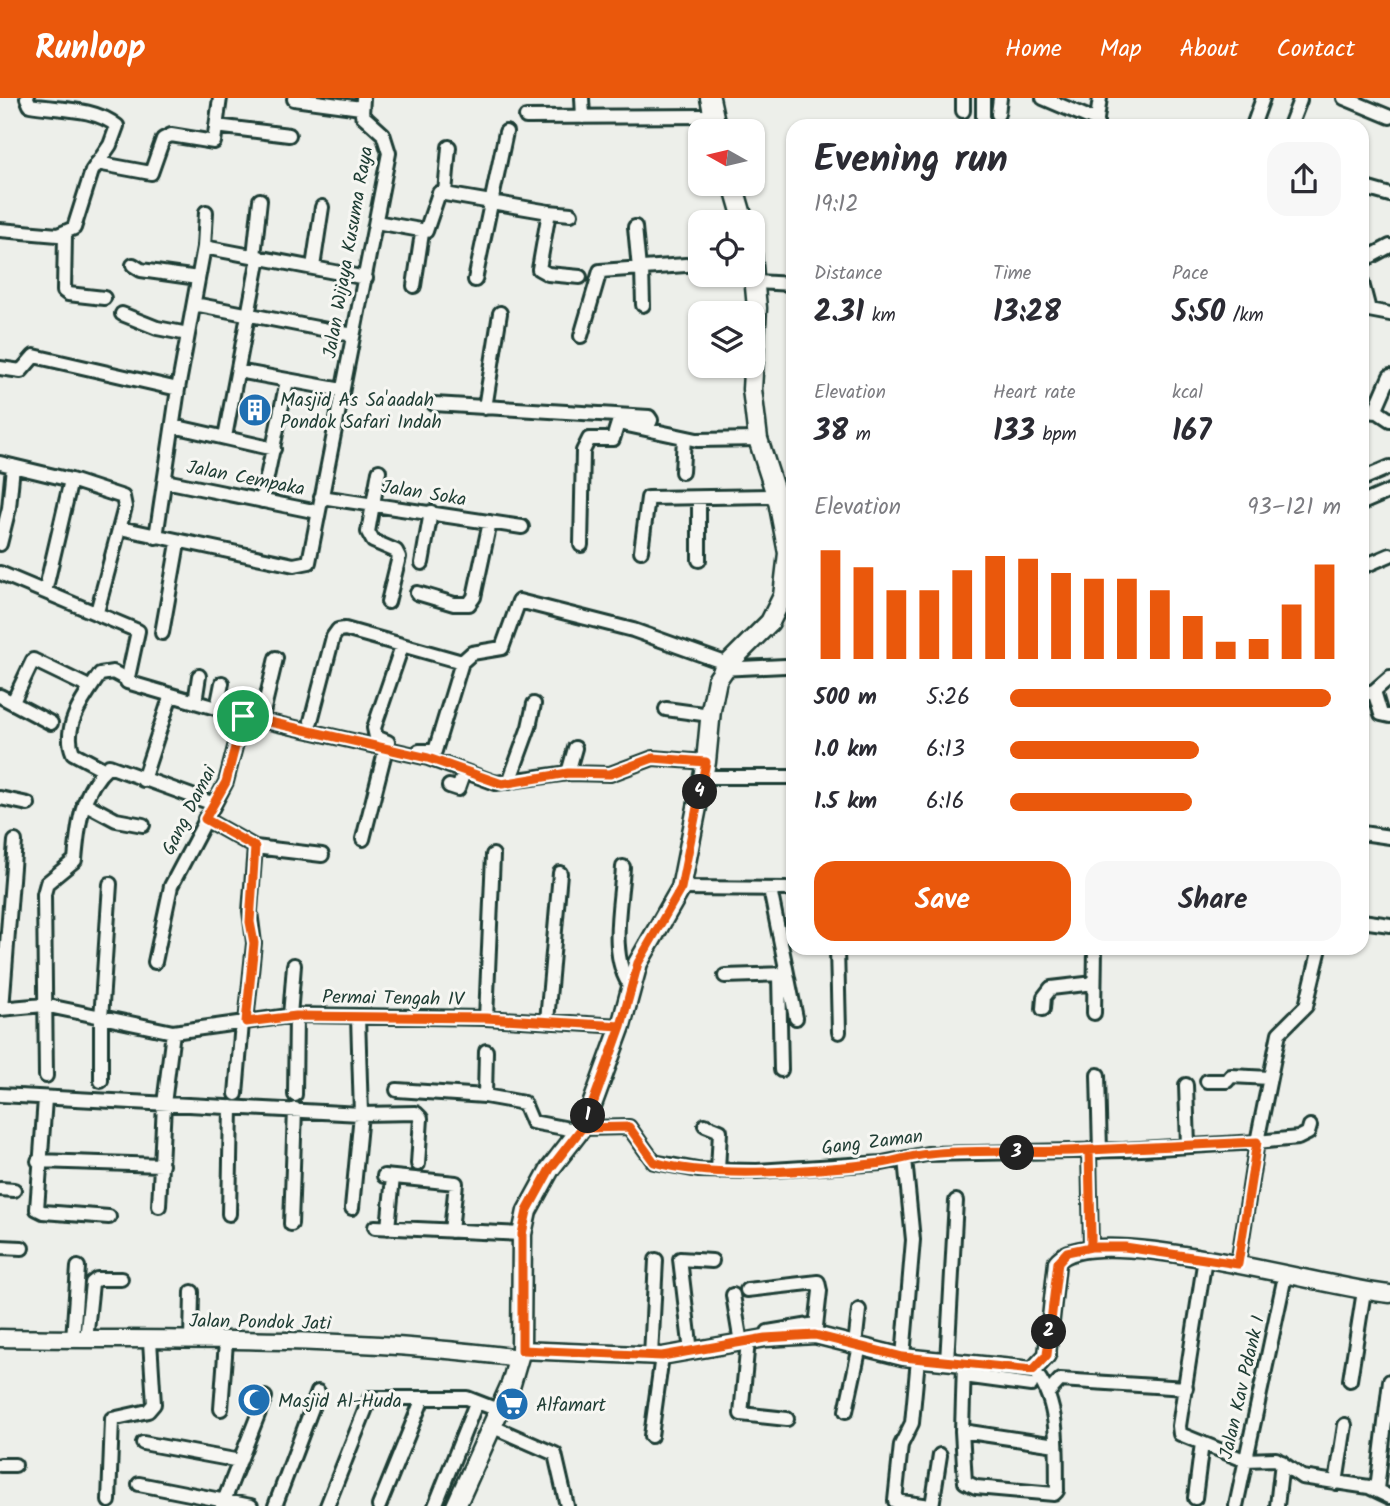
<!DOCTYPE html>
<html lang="en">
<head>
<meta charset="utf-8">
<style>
	:root { --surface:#fff; --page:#f7f7f7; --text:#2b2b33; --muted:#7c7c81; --accent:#ea580c }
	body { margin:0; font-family:Kalam,sans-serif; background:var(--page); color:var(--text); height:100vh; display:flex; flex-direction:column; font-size:26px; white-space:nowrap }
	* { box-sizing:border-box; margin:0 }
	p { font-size:23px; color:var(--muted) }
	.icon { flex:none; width:38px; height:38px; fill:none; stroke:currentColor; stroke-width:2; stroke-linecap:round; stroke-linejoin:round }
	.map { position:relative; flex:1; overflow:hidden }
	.panel { position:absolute; left:786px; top:21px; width:583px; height:836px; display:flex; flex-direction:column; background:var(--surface); border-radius:21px; box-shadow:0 2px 5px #0004 }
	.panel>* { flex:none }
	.needle { width:46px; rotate:278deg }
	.controls { position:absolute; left:688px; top:21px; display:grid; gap:14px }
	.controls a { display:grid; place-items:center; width:77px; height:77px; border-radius:14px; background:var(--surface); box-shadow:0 2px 5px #0004; font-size:35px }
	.pin { position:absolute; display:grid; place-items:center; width:60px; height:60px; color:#fff; margin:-30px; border:4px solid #fff; border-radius:50%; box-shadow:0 2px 7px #0007 }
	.km { position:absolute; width:35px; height:35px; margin:-18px; border-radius:50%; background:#222; color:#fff; font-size:19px; line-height:35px; text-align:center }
	.round { display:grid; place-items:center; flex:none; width:74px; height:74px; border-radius:21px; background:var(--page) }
	.head { display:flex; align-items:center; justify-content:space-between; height:119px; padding:0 28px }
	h1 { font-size:38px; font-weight:600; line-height:52px }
	.stats { display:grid; grid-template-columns:repeat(3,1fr); gap:10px; height:119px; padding:7px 28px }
	.stats div { display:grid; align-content:center }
	.stats b { font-size:30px; font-weight:600 }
	.stats small { font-size:19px; font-weight:400 }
	.stats p { font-size:19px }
	.chart { height:196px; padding:14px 28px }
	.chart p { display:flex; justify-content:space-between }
	.chart svg { width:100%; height:126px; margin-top:7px; stroke:var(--accent); stroke-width:6 }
	.action { display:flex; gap:14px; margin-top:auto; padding:14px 28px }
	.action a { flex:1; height:80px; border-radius:21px; background:var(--accent); color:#fff; font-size:28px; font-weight:600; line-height:80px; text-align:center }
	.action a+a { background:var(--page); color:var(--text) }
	ul { padding:0 28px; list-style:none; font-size:23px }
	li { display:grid; grid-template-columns:112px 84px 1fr; align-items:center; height:52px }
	li i { height:18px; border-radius:9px; background:var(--accent) }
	header { display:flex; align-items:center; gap:42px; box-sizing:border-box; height:98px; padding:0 35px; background:var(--accent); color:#fff }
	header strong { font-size:33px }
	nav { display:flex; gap:38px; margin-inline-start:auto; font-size:24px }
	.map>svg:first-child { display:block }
</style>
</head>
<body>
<header>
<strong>Runloop</strong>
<nav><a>Home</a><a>Map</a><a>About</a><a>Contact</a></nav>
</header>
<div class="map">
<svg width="1390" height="1408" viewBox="0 0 1390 1408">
	<rect width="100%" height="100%" fill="#edefea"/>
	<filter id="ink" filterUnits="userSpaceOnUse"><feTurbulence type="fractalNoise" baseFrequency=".0143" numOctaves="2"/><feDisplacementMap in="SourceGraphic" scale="14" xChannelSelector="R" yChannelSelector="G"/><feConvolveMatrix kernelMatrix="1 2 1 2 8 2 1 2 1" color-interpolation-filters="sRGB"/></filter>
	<g filter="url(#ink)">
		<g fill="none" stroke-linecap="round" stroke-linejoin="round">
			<defs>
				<path id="minor" d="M582,0L583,19
					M1043,0L1097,23
					M1344,0L1390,19
					M294,1L361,10
					M963,13V0
					M998,16L1000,0
					M526,19L712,18
					M983,19V0
					M216,28L289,37
					M1096,28L1100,0
					M1253,28L1263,0
					M1290,28L1300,2
					M97,65L151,75L163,41L171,37L214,44L220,0
					M1362,89L1390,97
					M445,95L449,49
					M549,114L571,116
					M376,124L426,133L439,95L549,114L539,171L548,176L580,179
					M635,129L639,171
					M0,132L58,137L74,130L92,73L110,47L117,28C94,9 58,12 30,7L27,0
					M65,136L64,193L68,196L104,200
					M204,149L366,180
					M254,158L260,102
					M1362,163L1390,148
					M133,167L141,172L198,180
					M313,169L322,109
					M642,171L643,207
					M475,182L506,34
					M756,184L793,186
					M1362,185L1369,212L1390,216
					M414,188L422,135
					M194,206L353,237
					M122,216L157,230L188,236
					M581,238L600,173L700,166
					M0,270L21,273L34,258L178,291
					M238,273L342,292
					M434,306L649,319L651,322L647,331
					M485,310L500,215
					M1362,313L1378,314
					M1378,314L1377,308L1390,278
					M1378,314L1390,322
					M173,328L274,351
					M225,339L259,159
					M0,365L71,382L123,399L125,409L97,514
					M379,373L368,434L373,443L396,453L399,459L388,504
					M682,374L684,340
					M1362,381L1390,369
					M165,383L318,414
					M321,399L522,429
					M262,403L287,283
					M778,403H793
					M1362,405L1390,393
					M120,430L294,467L309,464L389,55L383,36L362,17L363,0
					M156,439L178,291L204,149L206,114
					M0,446L9,410L13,368
					M581,447L583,353L589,341H613L618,325L697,342L758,341
					M641,453L648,400L777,398
					M699,462V400
					M422,465L431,414
					M1362,469L1390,457
					M0,475L138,533L127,584L243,618L428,660L496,685L568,675L610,676L653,660L706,664
					M45,494L71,382
					M417,495L454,506H469L474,499L490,424
					M162,535L178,445
					M720,571L785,568
					M1374,593L1390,579
					M1362,596L1374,593L1381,616L1390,618
					M0,598L51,625
					M13,604L33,562L89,589
					M195,604L199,578
					M217,610L222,585
					M666,611L710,617
					M261,623L276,560
					M311,623L333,539L338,532L345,531L462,564
					M388,644L376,639L374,630L402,548
					M419,653H435L462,564L472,555L502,550L519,503L633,532L728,566
					M105,672L73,655C61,628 86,597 100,576L113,574L126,581
					M568,675L575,650
					M703,679H793
					M143,682L171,597
					M509,684L529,629L534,606
					M449,688L458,691L464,674
					M0,700L28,706
					M84,705L116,722L143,727
					M205,721L255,749L322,757
					M1362,735L1390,739
					M363,741L386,650
					M623,769C621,806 608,858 631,889
					M681,790L793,791
					M770,791L796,920
					M1362,823L1390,827
					M837,850L839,934
					M155,864L171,788L226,684L243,618
					M779,877L781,972
					M725,878L786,876
					M0,911L44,907L173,934L296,917L486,920L621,928
					M2,911L15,743
					M1043,911L1044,899L1051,890L1094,885
					M1094,915L1095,850
					M290,918L294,867
					M486,920L493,757
					M547,923L560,775
					M246,924L254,845L250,813L255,749
					M1098,977L1100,1053
					M46,978L44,796L47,785L75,762C78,728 81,692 109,668L214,706
					M101,983V921L110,786
					M1207,983H1227L1231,978L1270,980
					M1186,987L1188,1048
					M397,992L485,998L524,1005L532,1024L580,1033
					M236,996L242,925
					M0,997L361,1016L416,1015L421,1020L418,1066
					M295,997L296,917
					M485,998L486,953
					M45,1001L37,1111L43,1114L109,1119
					M705,1027L720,1033L718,1073
					M583,1030L629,1029L654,1064L698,1072L757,1073L882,1065L927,1056L1124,1052L1257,1044L1298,1040L1308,1035L1310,1028
					M1089,1052L1091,1149
					M38,1063L162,1067
					M384,1078L456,1085L451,1133
					M0,1091L14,1092
					M159,1108L164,1006L173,934
					M352,1110L361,1016L358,919
					M229,1116L231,1009
					M291,1126L295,1011
					M375,1129L522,1136
					M388,1130L393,1079
					M0,1149L22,1150
					M1205,1160L1179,1328L1180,1336L1244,1362L1276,1361L1302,1379L1369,1389L1390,1399
					M1238,1166L1257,1044L1279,935L1306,908L1320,850
					M747,1192L818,1184L820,1193L815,1237
					M733,1197L741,1245
					M768,1234L816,1226
					M73,1241L78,1169
					M86,1242L92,1185L97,1181H121
					M191,1243L192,1194
					M748,1243L741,1316L787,1321
					M855,1247L859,1212
					M691,1254L680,1161L712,1163
					M651,1258L656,1162
					M903,1259L913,1142L905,1061
					M918,1261L912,1325L901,1347L895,1403L929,1408
					M947,1264L956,1103
					M964,1265L962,1333L965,1384L976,1389L1054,1396L1057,1393C1056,1353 1061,1303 1033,1272
					M964,1278L1031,1287
					M1350,1282L1364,1193
					M1049,1294L1060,1282L1186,1290
					M221,1311L226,1244
					M846,1313L860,1248
					M491,1328L555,1356L567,1408
					M962,1333L1056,1347
					M651,1338L662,1258
					M143,1345L240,1363
					M0,1367H15
					M1336,1385L1345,1327
					M139,1386L251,1408
					M1377,1391L1390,1283
					M1195,1400L1202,1345
					M109,1403L112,1321L148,1313L154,1306L150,1243
					M222,1408L265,1299
					M275,1408L318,1294
					M327,1408L370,1300H467L498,1312
					M379,1408L423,1300
					M435,1408L476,1305
					M932,1408L940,1357
					M1236,1408L1285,1178
					M1277,1408L1282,1364"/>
				<path id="tertiary" d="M0,1240C173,1243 348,1237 519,1260
					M521,1252L662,1258L765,1240L815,1237L903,1259L1033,1272L1047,1257L1057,1164C1091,1120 1331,1192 1390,1196"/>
				<path id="secondary" d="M710,0L717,33
					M733,86L744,124
					M456,1408L511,1286L521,1252L522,1136L527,1113L550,1071L585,1026L621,928L638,865L681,790L706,664L711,612L717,582L728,566L770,524L783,498L788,455L778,403L758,341L752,291L757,210L752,157"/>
			</defs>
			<use href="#minor" stroke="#1f3d34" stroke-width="18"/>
			<use href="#tertiary" stroke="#1f3d34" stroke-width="21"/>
			<use href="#secondary" stroke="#1f3d34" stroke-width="23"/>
			<use href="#minor" stroke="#f6f6f2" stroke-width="12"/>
			<use href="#tertiary" stroke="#f6f6f2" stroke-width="16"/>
			<use href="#secondary" stroke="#f6f6f2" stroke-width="18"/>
		</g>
	</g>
	<g fill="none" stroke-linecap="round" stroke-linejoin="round" filter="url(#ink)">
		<defs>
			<path id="route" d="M243,618L226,684L205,721L255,749L250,824L254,845L246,924L296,918L486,920L621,928L585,1026L550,1071L527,1113L522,1136V1252L662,1258L765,1240L815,1237L903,1259L1033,1272L1047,1257L1058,1164L1067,1154L1091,1149L1089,1052L1257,1044L1238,1166L1125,1149H1091V1136L1089,1052C1036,1056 982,1050 929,1056C913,1057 898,1063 882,1065C819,1072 714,1082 654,1064L629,1029L583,1030L588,1020L621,928L638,865L681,790L706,664L653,660L610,676L568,675L502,686L428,660L243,618"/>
		</defs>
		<use href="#route" stroke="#fff" stroke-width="14"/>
		<use href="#route" stroke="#ea580c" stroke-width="9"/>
	</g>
	<defs>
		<symbol id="building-disc" viewBox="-11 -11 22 22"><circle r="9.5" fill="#1f6fb2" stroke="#f6f6f2"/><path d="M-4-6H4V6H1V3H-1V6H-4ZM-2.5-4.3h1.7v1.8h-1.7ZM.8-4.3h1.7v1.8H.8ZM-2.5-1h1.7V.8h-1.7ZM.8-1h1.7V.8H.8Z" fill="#fff"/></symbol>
		<symbol id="mosque-disc" viewBox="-11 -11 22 22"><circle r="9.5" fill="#1f6fb2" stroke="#f6f6f2"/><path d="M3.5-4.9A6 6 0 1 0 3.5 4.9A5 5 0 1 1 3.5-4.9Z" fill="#fff"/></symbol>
		<symbol id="supermarket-disc" viewBox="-11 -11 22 22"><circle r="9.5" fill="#1f6fb2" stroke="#f6f6f2"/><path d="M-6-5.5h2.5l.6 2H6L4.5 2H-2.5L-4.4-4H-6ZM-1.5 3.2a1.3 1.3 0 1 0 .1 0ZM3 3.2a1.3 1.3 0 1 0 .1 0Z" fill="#fff"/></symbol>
	</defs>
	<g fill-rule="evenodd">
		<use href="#building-disc" x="236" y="293" width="38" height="38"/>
		<use href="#mosque-disc" x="235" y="1283" width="38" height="38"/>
		<use href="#supermarket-disc" x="493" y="1287" width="38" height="38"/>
	</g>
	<g text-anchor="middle" stroke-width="6" stroke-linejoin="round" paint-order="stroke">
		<g font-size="19" fill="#1f3d34" stroke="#f6f6f2">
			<text transform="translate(347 154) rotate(-80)" y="7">Jalan Wijaya Kusuma Raya</text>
			<text transform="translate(246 379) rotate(11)" y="7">Jalan Cempaka</text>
			<text transform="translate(424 394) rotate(9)" y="7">Jalan Soka</text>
			<text transform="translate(188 712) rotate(-63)" y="7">Gang Damai</text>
			<text transform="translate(393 899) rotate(1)" y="7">Permai Tengah IV</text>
			<text transform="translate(872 1043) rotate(-7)" y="7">Gang Zaman</text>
			<text transform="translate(260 1223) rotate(1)" y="7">Jalan Pondok Jati</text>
			<text transform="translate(1241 1289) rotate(-77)" y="7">Jalan Kav Pdank I</text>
		</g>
		<g font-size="19" fill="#1f3d34" stroke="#f6f6f2" text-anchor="start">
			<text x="280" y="308">Masjid As Sa'aadah<tspan x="280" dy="22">Pondok Safari Indah</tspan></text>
			<text x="278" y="1309">Masjid Al-Huda</text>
			<text x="536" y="1313">Alfamart</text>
		</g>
	</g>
</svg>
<div class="controls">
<a><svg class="needle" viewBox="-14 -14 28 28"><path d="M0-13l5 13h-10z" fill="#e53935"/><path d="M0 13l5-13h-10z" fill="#7c7c81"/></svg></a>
<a><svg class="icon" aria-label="locate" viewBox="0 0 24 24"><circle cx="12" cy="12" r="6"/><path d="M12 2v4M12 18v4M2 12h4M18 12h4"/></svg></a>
<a><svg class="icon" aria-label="layers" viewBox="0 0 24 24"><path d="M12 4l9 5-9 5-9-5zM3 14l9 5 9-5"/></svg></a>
</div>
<div class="pin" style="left:243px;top:618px;background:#1e9e55"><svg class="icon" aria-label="arrive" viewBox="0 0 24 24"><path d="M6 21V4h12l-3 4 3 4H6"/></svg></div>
<b class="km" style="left:588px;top:1018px">1</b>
<b class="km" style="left:1049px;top:1234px">2</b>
<b class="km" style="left:1017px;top:1055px">3</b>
<b class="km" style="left:700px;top:694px">4</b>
<section class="panel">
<div class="head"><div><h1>Evening run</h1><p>19:12</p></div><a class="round"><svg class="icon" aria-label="share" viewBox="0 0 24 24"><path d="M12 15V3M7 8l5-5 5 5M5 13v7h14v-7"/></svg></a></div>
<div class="stats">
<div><p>Distance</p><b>2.31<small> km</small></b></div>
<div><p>Time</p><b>13:28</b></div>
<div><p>Pace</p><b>5:50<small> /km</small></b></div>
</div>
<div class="stats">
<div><p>Elevation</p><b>38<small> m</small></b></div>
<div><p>Heart rate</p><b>133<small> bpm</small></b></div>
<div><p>kcal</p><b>167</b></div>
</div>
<div class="chart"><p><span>Elevation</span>93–121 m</p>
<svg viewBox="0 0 160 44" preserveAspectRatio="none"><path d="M5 44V6M15 44V12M25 44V20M35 44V20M45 44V13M55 44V8M65 44V9M75 44V14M85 44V16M95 44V16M105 44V20M115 44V29M125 44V38M135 44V37M145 44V25M155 44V11"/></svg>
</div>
<ul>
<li><b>500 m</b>5:26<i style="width:97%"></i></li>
<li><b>1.0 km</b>6:13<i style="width:57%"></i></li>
<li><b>1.5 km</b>6:16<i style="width:55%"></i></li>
</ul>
<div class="action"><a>Save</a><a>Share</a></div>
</section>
</div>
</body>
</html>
